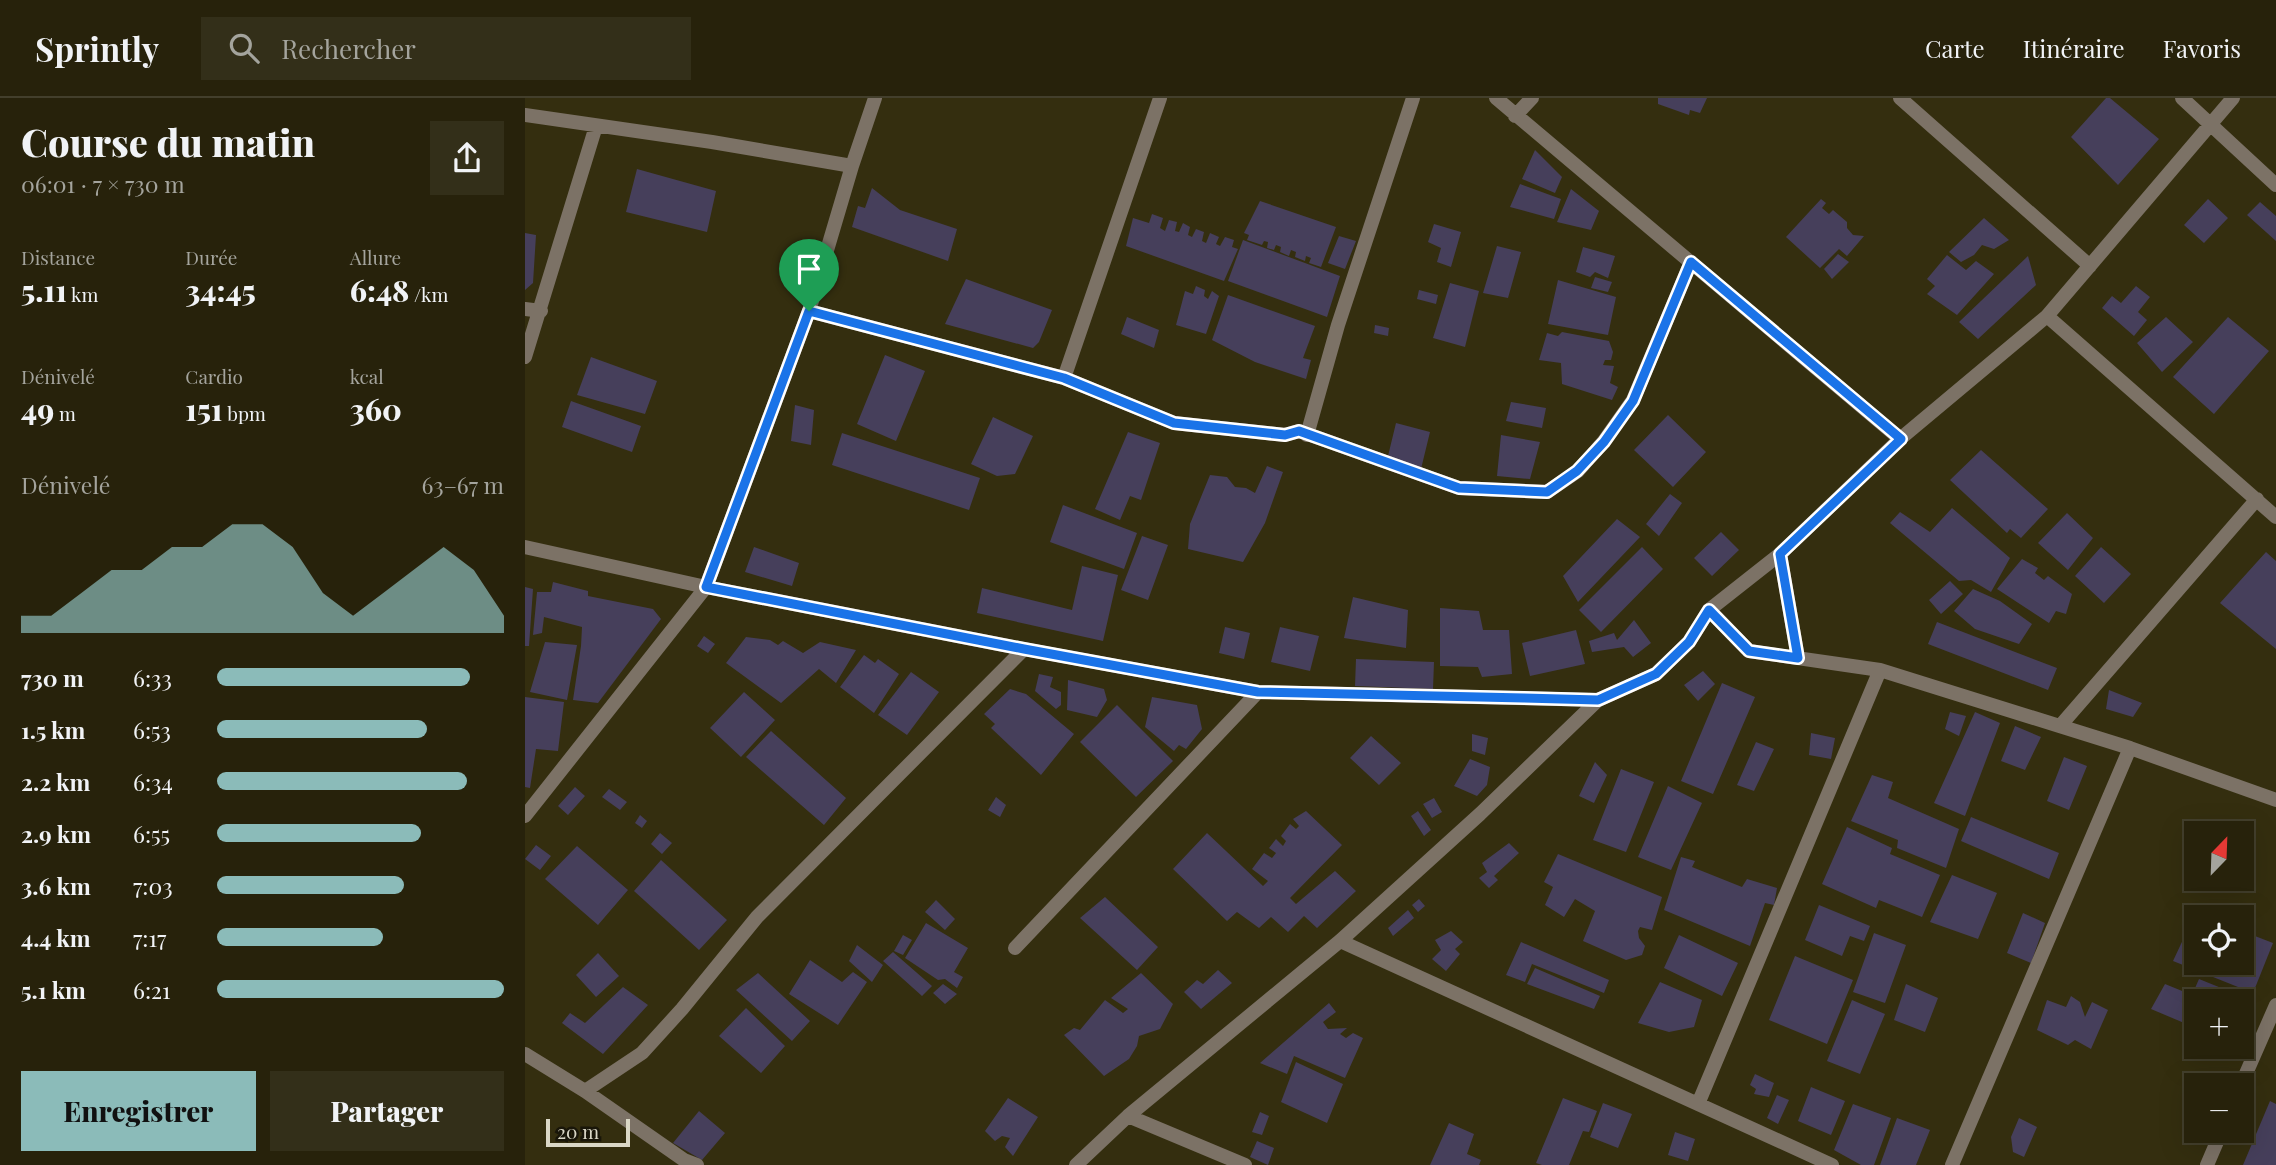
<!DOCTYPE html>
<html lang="fr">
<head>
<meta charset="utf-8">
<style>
	:root { --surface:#27220b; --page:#332f19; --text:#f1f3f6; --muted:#a4a49d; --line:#433f2c; --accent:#8bbbb9 }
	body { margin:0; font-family:"Playfair Display",serif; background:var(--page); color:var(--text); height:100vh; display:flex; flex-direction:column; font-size:26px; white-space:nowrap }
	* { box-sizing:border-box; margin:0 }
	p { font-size:23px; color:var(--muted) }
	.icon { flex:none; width:38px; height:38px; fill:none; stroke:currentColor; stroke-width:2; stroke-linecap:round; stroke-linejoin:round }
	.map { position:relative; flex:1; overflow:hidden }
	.side { display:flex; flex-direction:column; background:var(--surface); width:525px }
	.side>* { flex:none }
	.needle { width:46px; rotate:23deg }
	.tools { position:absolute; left:1659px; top:723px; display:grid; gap:14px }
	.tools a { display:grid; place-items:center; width:70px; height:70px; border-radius:0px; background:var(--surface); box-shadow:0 7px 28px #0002,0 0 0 2px var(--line); font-size:35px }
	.scale { position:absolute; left:21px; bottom:18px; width:84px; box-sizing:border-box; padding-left:7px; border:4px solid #dad7c6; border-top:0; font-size:19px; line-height:24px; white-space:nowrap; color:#dad7c6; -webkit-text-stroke:5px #191609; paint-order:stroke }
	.pin { position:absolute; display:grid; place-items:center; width:60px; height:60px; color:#fff; margin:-72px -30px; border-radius:50% 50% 50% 0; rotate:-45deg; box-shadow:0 0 7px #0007 }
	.pin .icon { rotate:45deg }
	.round { display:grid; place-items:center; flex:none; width:74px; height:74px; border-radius:0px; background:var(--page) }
	.overview { display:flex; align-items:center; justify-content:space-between; height:119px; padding:0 21px }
	h1 { font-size:38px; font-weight:800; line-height:52px }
	.figures { display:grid; grid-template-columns:repeat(3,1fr); gap:10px; height:119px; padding:7px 21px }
	.figures div { display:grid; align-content:center }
	.figures b { font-size:30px; font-weight:800 }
	.figures small { font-size:19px; font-weight:400 }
	.figures p { font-size:19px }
	.chart { height:196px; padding:14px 21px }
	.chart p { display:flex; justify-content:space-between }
	.chart svg { width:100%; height:126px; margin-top:7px; fill:var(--accent); opacity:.7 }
	.primary-button { display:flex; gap:14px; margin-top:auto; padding:14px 21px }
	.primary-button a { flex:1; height:80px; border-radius:0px; background:var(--accent); color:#111; font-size:28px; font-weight:800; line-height:80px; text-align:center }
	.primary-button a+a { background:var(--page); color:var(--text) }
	ul { padding:0 21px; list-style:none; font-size:23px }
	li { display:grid; grid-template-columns:112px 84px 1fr; align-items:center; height:52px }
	li i { height:18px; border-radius:9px; background:var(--accent) }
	header { display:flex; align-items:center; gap:42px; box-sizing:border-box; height:98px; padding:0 35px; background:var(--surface); border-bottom:2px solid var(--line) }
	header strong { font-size:33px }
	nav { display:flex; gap:38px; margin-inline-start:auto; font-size:24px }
	.search { width:490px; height:63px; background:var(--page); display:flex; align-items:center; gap:18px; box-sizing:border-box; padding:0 24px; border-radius:0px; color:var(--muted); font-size:26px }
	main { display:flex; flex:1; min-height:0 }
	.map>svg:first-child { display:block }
</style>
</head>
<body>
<header>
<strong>Sprintly</strong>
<div class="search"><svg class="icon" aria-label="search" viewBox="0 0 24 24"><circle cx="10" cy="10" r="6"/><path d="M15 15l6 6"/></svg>Rechercher</div>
<nav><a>Carte</a><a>Itinéraire</a><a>Favoris</a></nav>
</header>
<main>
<section class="side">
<div class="overview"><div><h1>Course du matin</h1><p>06:01 · 7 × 730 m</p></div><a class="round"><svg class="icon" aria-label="share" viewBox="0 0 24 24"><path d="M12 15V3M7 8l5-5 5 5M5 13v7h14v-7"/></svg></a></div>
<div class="figures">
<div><p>Distance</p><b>5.11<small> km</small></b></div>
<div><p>Durée</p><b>34:45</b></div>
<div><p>Allure</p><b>6:48<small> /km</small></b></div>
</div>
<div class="figures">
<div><p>Dénivelé</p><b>49<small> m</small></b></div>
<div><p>Cardio</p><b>151<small> bpm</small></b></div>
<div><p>kcal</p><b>360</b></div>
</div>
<div class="chart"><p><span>Dénivelé</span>63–67 m</p>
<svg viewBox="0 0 160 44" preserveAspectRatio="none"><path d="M0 44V38L10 38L20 30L30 22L40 22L50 14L60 14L70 6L80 6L90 14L100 30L110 38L120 30L130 22L140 14L150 22L160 38V44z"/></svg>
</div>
<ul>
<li><b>730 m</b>6:33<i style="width:88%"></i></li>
<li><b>1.5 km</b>6:53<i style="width:73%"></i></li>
<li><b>2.2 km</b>6:34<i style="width:87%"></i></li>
<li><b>2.9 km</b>6:55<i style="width:71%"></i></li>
<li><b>3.6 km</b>7:03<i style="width:65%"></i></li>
<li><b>4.4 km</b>7:17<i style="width:58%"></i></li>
<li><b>5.1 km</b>6:21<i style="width:100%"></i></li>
</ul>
<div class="primary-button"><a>Enregistrer</a><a>Partager</a></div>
</section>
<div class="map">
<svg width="1751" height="1067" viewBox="0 0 1751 1067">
	<rect width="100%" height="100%" fill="#342e0f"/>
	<path fill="#463f5b" d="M1133,0H1182L1175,15L1165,12L1164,17L1133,6Z
		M1581,0H1585L1634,41L1593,87L1546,39Z
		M1010,52L1037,79L1030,95L997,81Z
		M112,71L191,93L182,134L101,114Z
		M995,86L1036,101L1029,121L985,109Z
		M347,90L375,112L432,131L423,163L327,129L333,108L340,110Z
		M1046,91L1074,113L1066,132L1032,124Z
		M1296,101L1301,105L1297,110L1304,116L1308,112L1322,124V130L1328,137L1339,138L1322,158L1314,151L1295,170L1261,139Z
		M1683,101L1703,120L1679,145L1659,127Z
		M735,103L811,129L796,169L784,165L786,160L781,158L780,163L770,159L771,154L766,152L764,158L755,154L756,149L751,147L749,152L742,150L743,144L739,143L737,147L722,142L724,137L719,135Z
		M1735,104L1751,118V143L1722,117Z
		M627,116L638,120L635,130L640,133L644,122L652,124L650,133L654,134L658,125L665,129L663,137L667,139L671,131L679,134L677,143L681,145L685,135L694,139L691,146L695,148L700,139L709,142L707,149L713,151L699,183L601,148L608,120L624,125Z
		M1459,120L1484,142L1469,151L1457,147L1449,157L1436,164L1424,154Z
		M909,126L936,134L926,169L912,164L916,150L903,144Z
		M0,135L11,137L8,185L0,192Z
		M814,138L831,143L820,171L803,165Z
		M718,142L815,178L802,219L703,183Z
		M972,148L996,154L983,200L958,195Z
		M1058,149L1090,158L1083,180L1070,174L1065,179L1051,174Z
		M1313,156L1324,164L1307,181L1299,171Z
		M1422,157L1441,172L1451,163L1469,176L1432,217L1402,196L1410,188L1402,181Z
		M1503,158L1511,187L1453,241L1434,224Z
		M1070,179L1087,184L1083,194L1066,190Z
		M441,181L527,212L514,244L508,250L420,226Z
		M1033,182L1091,199L1083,237L1023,226Z
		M925,185L954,193L940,249L908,240Z
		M671,188L680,192L679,198L683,201L687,193L694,198L681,236L651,227L660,193L668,196Z
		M1611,188L1625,199L1613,214L1622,222L1609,238L1577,210L1587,198L1596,205Z
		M894,192L913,197L911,206L892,201Z
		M703,197L790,228L778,260L786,262L781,281L730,264L687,242Z
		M602,219L634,232L629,250L596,236Z
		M1641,219L1668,244L1637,274L1612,245Z
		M1703,219L1744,253L1689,316L1648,279Z
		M850,227L864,230L863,238L849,235Z
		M1037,234L1084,243L1088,254L1086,262H1080L1078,267L1089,268L1085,285L1093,289L1087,302L1037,286L1036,265L1014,262L1022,235L1033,238Z
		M360,257L400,273L371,343L332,326Z
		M66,259L132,283L120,316L52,297Z
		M46,303L116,328L107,354L37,329Z
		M986,304L1021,310L1017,330L981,323Z
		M270,307L289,312L286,347L266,343Z
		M1143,317L1181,354L1148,389L1109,352Z
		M468,319L508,338L490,376L472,378L446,366Z
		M871,325L905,334L896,371L863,358Z
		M603,334L635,345L616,402L605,398L595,422L570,411Z
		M317,335L455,380L444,412L307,367Z
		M976,337L1015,344L1005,381L972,378Z
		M1456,352L1523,411L1496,440L1485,431L1482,435L1425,382Z
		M742,368L758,374L740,425L718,464L663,451L665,426L685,377L702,379L710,389L721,390L730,395Z
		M1145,396L1157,405L1134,438L1121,426Z
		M538,407L612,435L599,471L525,444Z
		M1427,410L1485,460L1466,494L1446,482L1434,483L1365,425L1375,414L1405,434Z
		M1542,415L1568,440L1543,472L1513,445Z
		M1092,421L1115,439L1053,504L1038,478Z
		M1196,434L1214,452L1187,478L1169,460Z
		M617,438L643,447L623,502L596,492Z
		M229,449L274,465L267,488L220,474Z
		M1117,449L1138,471L1076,534L1054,512Z
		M1576,449L1606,476L1579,505L1550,478Z
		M1741,454L1751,463V551L1695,505Z
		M1497,461L1513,470L1510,475L1519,482L1523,478L1547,496L1541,516L1531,513L1524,525L1472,491Z
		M557,468L593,477L578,543L452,515L457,490L547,512Z
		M1425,483L1438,496L1416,516L1404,502Z
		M28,484L63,493V498L128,511L136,521L73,605L48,602L56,548L57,529L19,519L17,535L8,537L12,494H26Z
		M0,489L8,491L4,548H0Z
		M1448,491L1475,503L1507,526L1494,546L1450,531L1429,513Z
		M828,499L883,512L881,550L819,540Z
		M915,510L954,513L958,532H984L987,576L957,579L953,569L915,568Z
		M1109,522L1126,545L1108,559L1099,549L1067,554L1064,543L1089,535L1092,542Z
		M1412,524L1532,570L1523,592L1403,546Z
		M700,529L725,535L719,561L694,555Z
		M755,529L794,538L785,573L746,564Z
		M1051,532L1060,566L1005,578L997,545Z
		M179,538L190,546L183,555L172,548Z
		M221,539L245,542L253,547L258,543L278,555L295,544L331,552L311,585L294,571L256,605L201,565Z
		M20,544L52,547L42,602L5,594Z
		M339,557L350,565L353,561L374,576L349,615L315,589Z
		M831,561L909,564L908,591L830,588Z
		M1178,573L1190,586L1173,603L1159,587Z
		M386,574L414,594L382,637L353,617Z
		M514,576L528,579L525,589L536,594V607L531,611L510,593Z
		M543,582L579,591L582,602L572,619L542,612Z
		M1197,585L1230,599L1188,696L1156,683Z
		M485,591L501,596L549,636L516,677L466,630L470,626L459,616Z
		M1584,592L1617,605L1608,619L1581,611Z
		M219,594L250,622L216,659L185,630Z
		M0,599L39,604L33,653L11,651L5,690L0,689Z
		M627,599L672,607L677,631L661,651L654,647L649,653L620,629Z
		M592,607L648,663L611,699L555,644Z
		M1425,614L1441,618L1434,638L1420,631Z
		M1450,614L1475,625L1440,718L1409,705Z
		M1490,628L1516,639L1500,672L1476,663Z
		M246,633L321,700L299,727L221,659Z
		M1286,635L1310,640L1306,661L1284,657Z
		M947,636L963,640L960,657L947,653Z
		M846,638L876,665L854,687L825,660Z
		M1231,644L1249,651L1229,693L1212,687Z
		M1539,659L1562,668L1544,712L1522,703Z
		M945,661L965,669L962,687L952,698L929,688Z
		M1070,664L1082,677L1069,705L1054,698Z
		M1096,671L1129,684L1101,754L1068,742Z
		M1347,677L1368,684L1363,700L1434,731L1421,770L1372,750L1373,742L1326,723Z
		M1143,688L1177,705L1146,772L1113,759Z
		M50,689L60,698L43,717L33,708Z
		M84,691L102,704L95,712L77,699Z
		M471,699L481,707L475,719L463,712Z
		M909,700L917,714L907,720L898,706Z
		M781,713L817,747L765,800L771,806L810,773L831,793L792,830L779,818L763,834L746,819L734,830L712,814L702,823L648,771L682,735L738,788L743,783L727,771L739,755L747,760L751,755L744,750L751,741L758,748L761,743L756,738L765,726L771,731L774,728L768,721Z
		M893,713L906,732L899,738L886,718Z
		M115,717L122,723L117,730L110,725Z
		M1446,719L1534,755L1524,781L1436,743Z
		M1322,729L1367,750L1365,756L1415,777L1397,819L1354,802L1351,810L1297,786Z
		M135,735L147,745L137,756L126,746Z
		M984,745L994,755L969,778L973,782L964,790L954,780L962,774L957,765Z
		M11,747L26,758L15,772L0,761Z
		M52,748L103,792L73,827L20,781Z
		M1033,756L1137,799L1127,832L1115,829L1113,833L1114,840L1120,848L1117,857L1101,862L1058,843L1070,813L1050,801L1039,819L1020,807L1028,789L1019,784Z
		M1156,759L1170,763L1167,769L1217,789L1222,781L1252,790L1249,807L1240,805L1225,848L1139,812Z
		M136,762L202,822L174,852L109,793Z
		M1427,777L1472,795L1453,841L1405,824Z
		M580,799L633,849L612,872L555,820Z
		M894,801L900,808L893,814L887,807Z
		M411,802L430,821L420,832L400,814Z
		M1294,807L1345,828L1339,843L1325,838L1317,858L1280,842Z
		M883,812L889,820L868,838L863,830Z
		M1671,814L1682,819H1671V864H1717V833L1748,845L1728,895L1648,863Z
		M1498,815L1520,825L1506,865L1482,855Z
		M401,825L443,850L429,874L438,879L432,890L420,881L413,882L380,860Z
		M926,833L938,844L930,851L935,856L921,873L907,861L916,852L910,842Z
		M1349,835L1381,847L1360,905L1328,894Z
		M378,837L387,842L378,857L369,853Z
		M1154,837L1213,865L1197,898L1139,870Z
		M996,844L1084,882L1079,895L1007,866L1000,884L981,877Z
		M332,847L358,867L347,884L324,863Z
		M368,854L407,888L397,898L358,863Z
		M73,855L94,878L71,899L51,877Z
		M1270,858L1328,882L1302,946L1244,922Z
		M285,862L317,884L328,874L342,884L313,927L264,896Z
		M1010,870L1075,898L1069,911L1002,886Z
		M693,872L707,885L676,911L659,894L672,882L678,886Z
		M233,875L285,923L267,943L211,892Z
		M616,875L648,906L635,931L614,938L612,948L604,961L579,978L539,937L549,930L555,932L580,902L598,915L603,911L586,900Z
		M1674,881L1726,902L1717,924V903H1671V930L1626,911L1640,886L1667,897Z
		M1135,884L1177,902L1169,929L1144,934L1113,925Z
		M418,886L432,896L420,906L408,895Z
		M1381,886L1413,900L1400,934L1369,922Z
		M98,889L123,907L78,956L37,925L45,915L60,925Z
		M1546,898L1555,904L1560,919L1567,904L1583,912L1566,951L1550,942L1543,947L1512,932L1522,902L1541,909Z
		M1327,902L1360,916L1335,976L1302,963Z
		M804,905L811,914L798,924L803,931L822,930L815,936L821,940L828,935L838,940L820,980L769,958L762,976L735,965Z
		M221,910L260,948L236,975L194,938Z
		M771,964L818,986L802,1025L756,1004Z
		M1230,976L1249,985L1244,999L1229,996L1231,991L1225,987Z
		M1286,989L1320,1003L1306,1037L1273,1023Z
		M1252,997L1264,1002L1253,1026L1242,1020Z
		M483,1000L513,1019L488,1058L480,1049L485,1040L477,1038L470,1043L460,1033Z
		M1038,1000L1072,1013L1064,1034L1058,1033L1044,1067H1017L1011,1065Z
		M1745,1003L1751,1006V1067H1718Z
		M1078,1005L1107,1016L1093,1050L1065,1039Z
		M1328,1006L1366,1020L1349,1067H1336L1309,1052Z
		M174,1013L200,1035L177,1062L148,1045Z
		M735,1014L744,1018L737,1037L727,1034Z
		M1372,1020L1405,1032L1391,1067H1355Z
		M1494,1020L1512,1029L1499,1059L1488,1054L1486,1039Z
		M924,1025L949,1036L942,1056L956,1062L954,1067H905Z
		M1150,1034L1170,1041L1163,1063L1143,1057Z
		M732,1043L749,1050L743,1067L725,1059Z"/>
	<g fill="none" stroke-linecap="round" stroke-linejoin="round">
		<path stroke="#7c7266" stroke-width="14" d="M971,0L1375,341
			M1375,0L1565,168
			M1657,0L1751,87
			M0,17L187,44L327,68
			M990,18L1007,0
			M0,211L16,213
			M284,213L539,280L649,325L760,337L774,333L934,390L1022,394L1053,373L1079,343L1108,302L1166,164
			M1522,218L1751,419
			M0,259L71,28
			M539,280L635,0
			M782,337L813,227L888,0
			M0,449L181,489L499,551L733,594L1073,602
			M1255,456L1273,560
			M1184,512L1224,553L1355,572L1605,650L1751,702
			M1535,628L1732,401
			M0,718L181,489L284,213L327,68L350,0
			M815,843L1307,1067
			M490,850L733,594
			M0,956L60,993L159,1062L172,1067
			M1716,987L1751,907
			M60,993L117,955L157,911L232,819L499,551
			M1173,1006L1355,572
			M603,1018L720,1067
			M551,1067L603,1018L815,843L955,716L1073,602L1131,576L1164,544L1184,512L1255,456L1375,341L1522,218L1708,0
			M1427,1067L1605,650
			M1682,1067L1697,1032"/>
	</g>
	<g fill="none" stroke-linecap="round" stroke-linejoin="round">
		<defs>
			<path id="route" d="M1166,164L1376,341L1255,456L1273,560L1224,553L1184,512L1164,544L1131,576L1073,602L999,600L733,594L499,551L181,489L284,213L539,280L649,325L760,337L774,333L934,390L1022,394L1052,373L1079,344L1108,303Z"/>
		</defs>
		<use href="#route" stroke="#fff" stroke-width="14"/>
		<use href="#route" stroke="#1a73e8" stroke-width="9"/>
	</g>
</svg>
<div class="tools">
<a><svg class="needle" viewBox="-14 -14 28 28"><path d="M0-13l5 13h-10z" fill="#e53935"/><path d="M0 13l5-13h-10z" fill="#a4a49d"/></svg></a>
<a><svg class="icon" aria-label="locate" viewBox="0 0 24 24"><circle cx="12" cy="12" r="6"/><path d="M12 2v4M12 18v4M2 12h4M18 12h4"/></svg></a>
<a>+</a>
<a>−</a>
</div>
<div class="scale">20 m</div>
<div class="pin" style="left:284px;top:213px;background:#1e9e55"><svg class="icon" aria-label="arrive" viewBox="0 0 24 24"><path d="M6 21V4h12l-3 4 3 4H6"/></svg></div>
</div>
</main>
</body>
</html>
